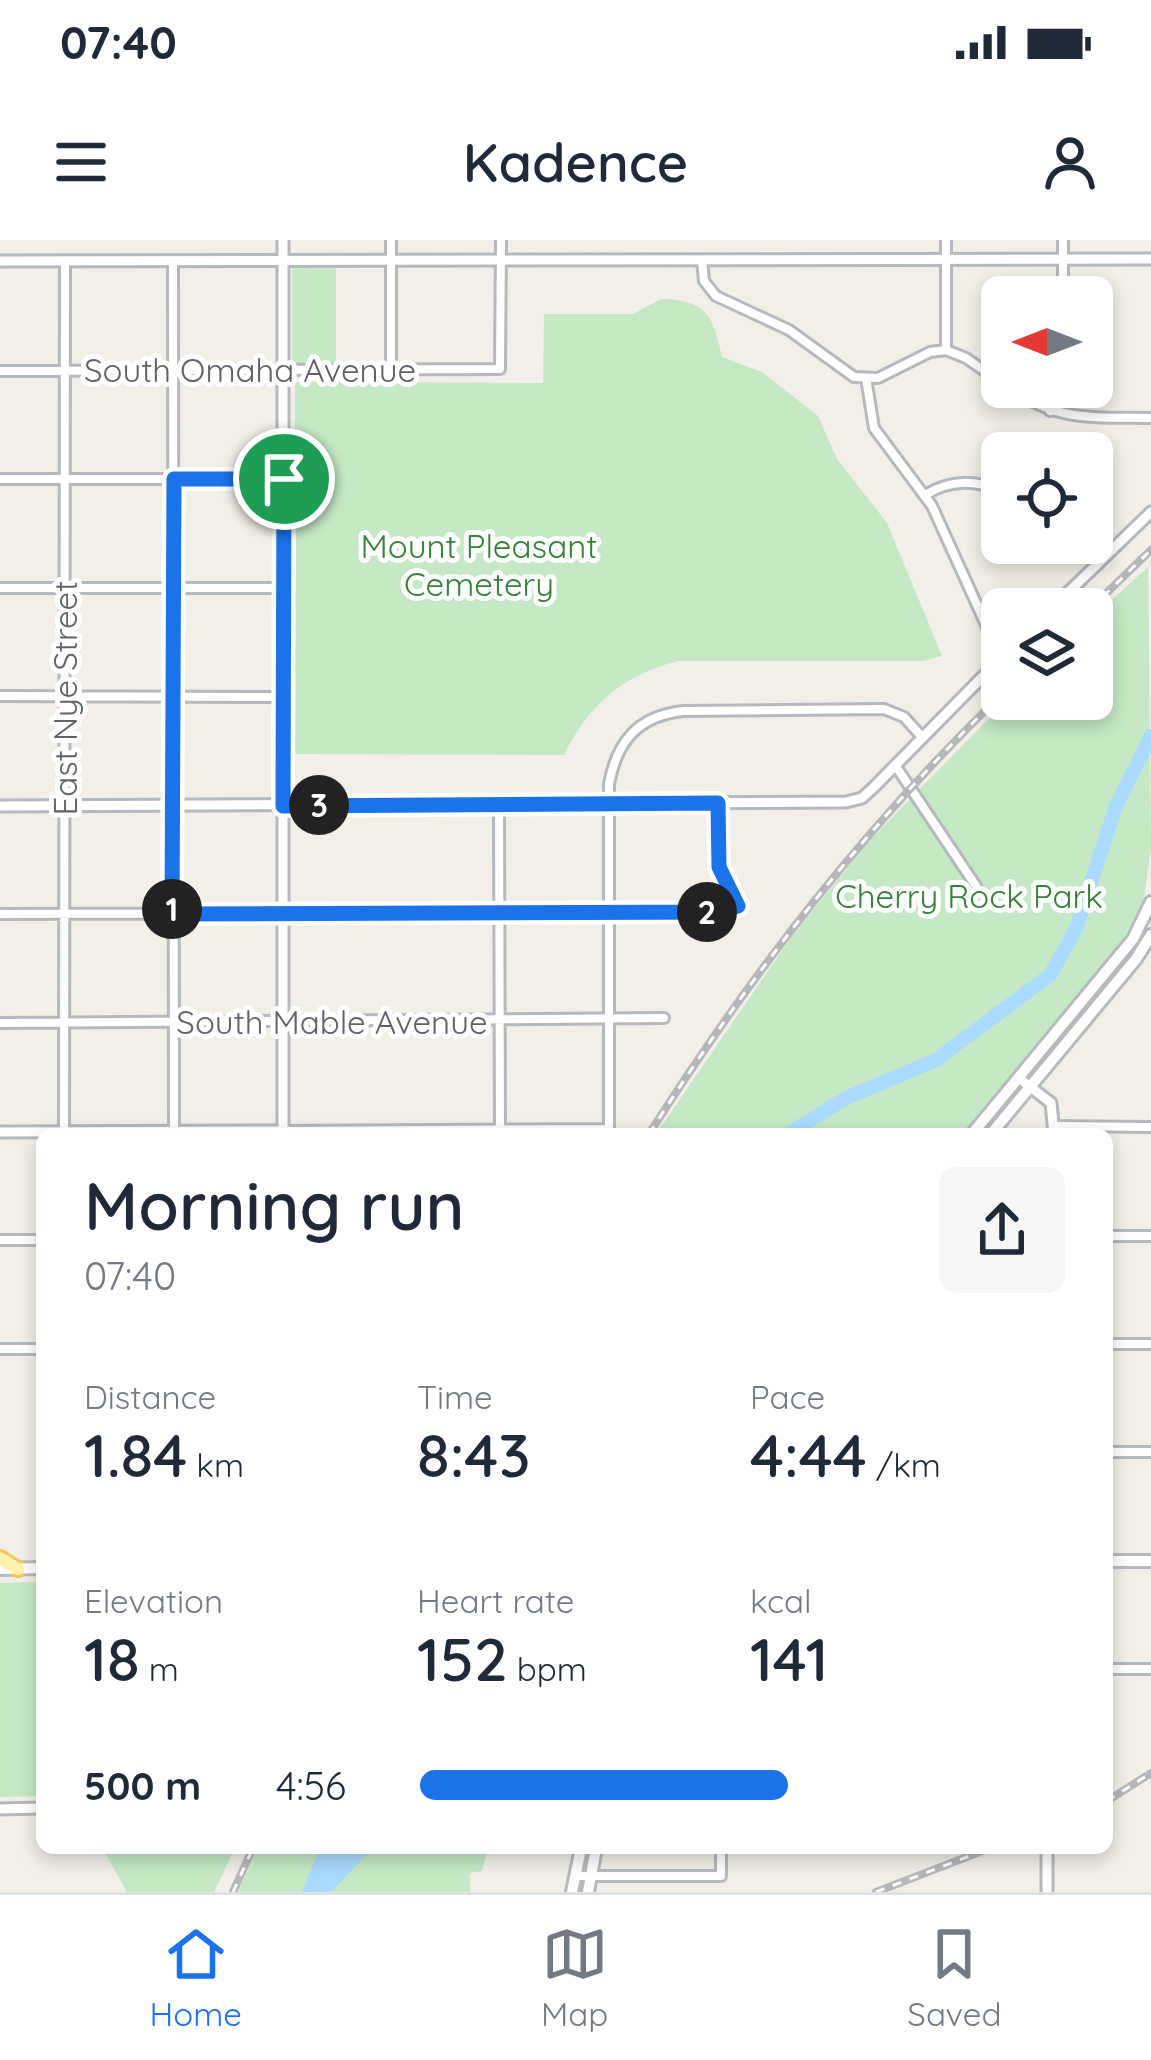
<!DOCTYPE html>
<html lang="en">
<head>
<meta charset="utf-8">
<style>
	:root { --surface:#fff; --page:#f6f6f7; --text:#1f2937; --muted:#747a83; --line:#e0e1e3; --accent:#1a73e8 }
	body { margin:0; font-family:Quicksand,sans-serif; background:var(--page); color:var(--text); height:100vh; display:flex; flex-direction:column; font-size:45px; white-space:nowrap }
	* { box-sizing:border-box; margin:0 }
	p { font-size:39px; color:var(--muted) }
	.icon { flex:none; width:66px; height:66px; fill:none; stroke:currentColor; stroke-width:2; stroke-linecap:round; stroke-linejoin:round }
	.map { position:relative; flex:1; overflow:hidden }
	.panel { position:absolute; left:36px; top:888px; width:1077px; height:726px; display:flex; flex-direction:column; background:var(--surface); border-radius:18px; box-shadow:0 6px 18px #0003 }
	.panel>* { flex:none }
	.needle { width:78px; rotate:270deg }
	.tools { position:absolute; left:981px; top:36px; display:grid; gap:24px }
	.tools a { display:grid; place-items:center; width:132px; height:132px; border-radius:18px; background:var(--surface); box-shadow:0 6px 18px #0003; font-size:60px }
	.pin { position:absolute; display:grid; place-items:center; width:102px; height:102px; color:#fff; margin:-51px; border:6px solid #fff; border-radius:50%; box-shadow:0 3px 12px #0007 }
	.km { position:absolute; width:60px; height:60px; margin:-30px; border-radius:50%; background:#222; color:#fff; font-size:33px; line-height:60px; text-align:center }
	.round { display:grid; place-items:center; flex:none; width:126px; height:126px; border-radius:18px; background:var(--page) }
	.summary { display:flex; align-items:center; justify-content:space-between; height:204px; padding:0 48px }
	h1 { font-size:66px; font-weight:600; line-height:90px }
	.metrics { display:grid; grid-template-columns:repeat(3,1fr); gap:18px; height:204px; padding:12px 48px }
	.metrics div { display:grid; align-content:center }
	.metrics b { font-size:60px; font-weight:600 }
	.metrics small { font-size:33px; font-weight:400 }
	.metrics p { font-size:33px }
	ul { padding:0 48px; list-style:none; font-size:39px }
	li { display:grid; grid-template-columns:192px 144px 1fr; align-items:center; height:90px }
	li i { height:30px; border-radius:15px; background:var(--accent) }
	.status { display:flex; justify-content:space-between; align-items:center; height:84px; padding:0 60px; background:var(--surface); direction:ltr }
	.status svg { height:33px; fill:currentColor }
	header { display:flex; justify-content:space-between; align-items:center; height:156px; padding:0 48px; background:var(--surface); font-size:54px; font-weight:600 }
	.tab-bar { display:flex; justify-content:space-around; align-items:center; height:168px; border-top:3px solid var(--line); background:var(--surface); font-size:33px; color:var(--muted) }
	.tab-bar a { display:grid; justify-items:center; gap:6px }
	.tab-bar .on { color:var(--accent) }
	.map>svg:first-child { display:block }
</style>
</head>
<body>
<div class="status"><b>07:40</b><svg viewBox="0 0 49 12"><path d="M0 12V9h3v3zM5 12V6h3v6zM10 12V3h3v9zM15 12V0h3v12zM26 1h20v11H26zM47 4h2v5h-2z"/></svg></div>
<header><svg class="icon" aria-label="menu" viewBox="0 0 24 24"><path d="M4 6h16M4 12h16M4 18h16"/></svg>Kadence<svg class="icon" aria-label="person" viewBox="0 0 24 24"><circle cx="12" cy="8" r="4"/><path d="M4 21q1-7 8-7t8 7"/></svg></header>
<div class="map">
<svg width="1151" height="1652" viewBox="0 0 1151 1652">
	<rect width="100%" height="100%" fill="#f1efe8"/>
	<path fill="#c5e8c5" d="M336,28V123H292V28Z
		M661,59C707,60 713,76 722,117L762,132L818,176L837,219L887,283L942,416L923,421H678C623,435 589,464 564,515L294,514L295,142L543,143L544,74H633Z
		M1148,327L1151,606L1144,659L1123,700L962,894H792L799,888L788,894H656L790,699L868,602L1008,459H1092V378Z
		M42,1342V1556L0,1557V1343Z
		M102,1608H235L214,1652H127Z
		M258,1608H488L482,1631L470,1633V1652H238Z"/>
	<path fill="#aadaff" d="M320,1608H373L331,1652H302Z"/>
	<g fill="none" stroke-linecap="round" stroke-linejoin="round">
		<path stroke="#aadaff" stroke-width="14" d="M788,894L846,858L936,820L1050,735L1076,689L1116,566L1151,496"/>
		<defs>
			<path id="minor" d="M391,0V129
				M1063,0V57
				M702,20L704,41L716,56L789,90L854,137L878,138L930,112L946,110L966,118L1002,143
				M173,22L174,893
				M946,110V0
				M0,131L500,129L501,0
				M866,138L874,188L932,266L1001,418
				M1008,147C1057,182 1093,177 1151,178
				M1050,171L1059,147
				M0,239H283
				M925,255C951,239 975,240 1002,251
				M1092,289L1113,308
				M0,348H283
				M0,456L283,457
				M895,525L976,646
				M718,563L720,672L738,666V660L719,627
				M499,564L500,892
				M0,674L720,672
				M0,783L664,778
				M1054,886L1151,887
				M283,891L609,889V544C617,501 638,476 683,471L884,469L904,477L922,497
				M64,893L65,22
				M1107,996H1151
				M0,1000H42
				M1107,1104H1151
				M0,1109H42
				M1107,1212H1151
				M1107,1429H1151
				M575,1636H721V1608"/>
			<path id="tertiary" d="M283,0V894
				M0,21L1151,19
				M1051,369L1151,272
				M0,566L846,562L862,558L874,547L1002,417
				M1019,838L1051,863L1054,894
				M0,892L283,891
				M0,1569L42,1568
				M1047,1608V1652"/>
			<path id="secondary" d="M972,894L1133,699L1151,662
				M991,894L1136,719L1151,695
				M1107,1321H1151
				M0,1329L42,1328
				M572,1652L581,1608
				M588,1652L596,1608"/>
			<path id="primary" d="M0,1318L18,1329"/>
		</defs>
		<use href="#minor" stroke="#b5b8bc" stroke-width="14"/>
		<use href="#tertiary" stroke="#b5b8bc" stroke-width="15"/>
		<use href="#secondary" stroke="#b6babf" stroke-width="16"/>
		<use href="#primary" stroke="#f2c960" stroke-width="18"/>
		<use href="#minor" stroke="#fff" stroke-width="8"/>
		<use href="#tertiary" stroke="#fff" stroke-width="9"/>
		<use href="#secondary" stroke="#fff" stroke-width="10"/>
		<use href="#primary" stroke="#fff2af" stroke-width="12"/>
		<defs>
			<path id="rail" d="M1090,369L1151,310
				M649,894C753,731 863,589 1002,454
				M1107,1561L1151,1533
				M233,1652L253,1608
				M876,1652L990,1608"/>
		</defs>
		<use href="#rail" stroke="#b6b7b8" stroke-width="8"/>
		<use href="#rail" stroke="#fff" stroke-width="3" stroke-dasharray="9" stroke-linecap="butt"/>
	</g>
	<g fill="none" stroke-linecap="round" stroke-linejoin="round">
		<defs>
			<path id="route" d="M174,239H284L283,566L718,563L719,627L738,666L720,672L172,674Z"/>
		</defs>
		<use href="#route" stroke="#fff" stroke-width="24"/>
		<use href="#route" stroke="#1a73e8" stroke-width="15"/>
	</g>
	<g text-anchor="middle" stroke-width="10" stroke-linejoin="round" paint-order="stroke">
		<g font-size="33" fill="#5f6368" stroke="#fff">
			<text x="250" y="142">South Omaha Avenue</text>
			<text transform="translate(65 458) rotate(-90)" y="12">East Nye Street</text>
			<text x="332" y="794">South Mable Avenue</text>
		</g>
		<g font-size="33" fill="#348238" stroke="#fff">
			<text x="479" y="318">Mount Pleasant<tspan x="479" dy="38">Cemetery</tspan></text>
			<text x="969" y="668">Cherry Rock Park</text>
		</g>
	</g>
</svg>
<div class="tools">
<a><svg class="needle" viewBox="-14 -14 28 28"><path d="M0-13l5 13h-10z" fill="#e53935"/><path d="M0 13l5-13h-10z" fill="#747a83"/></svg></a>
<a><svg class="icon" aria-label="locate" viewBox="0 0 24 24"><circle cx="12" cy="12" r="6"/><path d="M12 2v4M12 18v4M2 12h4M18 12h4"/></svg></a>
<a><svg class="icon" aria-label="layers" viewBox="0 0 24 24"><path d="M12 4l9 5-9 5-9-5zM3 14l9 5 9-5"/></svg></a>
</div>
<div class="pin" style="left:284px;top:239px;background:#1e9e55"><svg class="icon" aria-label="arrive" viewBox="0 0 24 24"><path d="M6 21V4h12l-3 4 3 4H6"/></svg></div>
<b class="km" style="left:172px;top:669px">1</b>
<b class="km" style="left:707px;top:672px">2</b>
<b class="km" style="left:319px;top:565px">3</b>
<section class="panel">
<div class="summary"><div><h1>Morning run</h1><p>07:40</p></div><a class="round"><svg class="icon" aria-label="share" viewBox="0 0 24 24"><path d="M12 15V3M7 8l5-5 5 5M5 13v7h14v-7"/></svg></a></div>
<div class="metrics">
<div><p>Distance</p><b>1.84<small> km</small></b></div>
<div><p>Time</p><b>8:43</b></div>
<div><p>Pace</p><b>4:44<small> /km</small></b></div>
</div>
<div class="metrics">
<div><p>Elevation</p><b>18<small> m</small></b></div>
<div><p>Heart rate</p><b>152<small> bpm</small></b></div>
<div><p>kcal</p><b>141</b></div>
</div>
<ul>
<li><b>500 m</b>4:56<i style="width:57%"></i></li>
</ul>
</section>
</div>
<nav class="tab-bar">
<a class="on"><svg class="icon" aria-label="home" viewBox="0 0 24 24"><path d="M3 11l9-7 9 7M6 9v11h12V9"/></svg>Home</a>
<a><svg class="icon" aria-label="map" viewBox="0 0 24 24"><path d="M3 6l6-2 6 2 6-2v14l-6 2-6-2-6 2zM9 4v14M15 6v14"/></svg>Map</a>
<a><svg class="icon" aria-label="saved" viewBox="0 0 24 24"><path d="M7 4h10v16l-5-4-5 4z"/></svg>Saved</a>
</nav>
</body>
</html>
